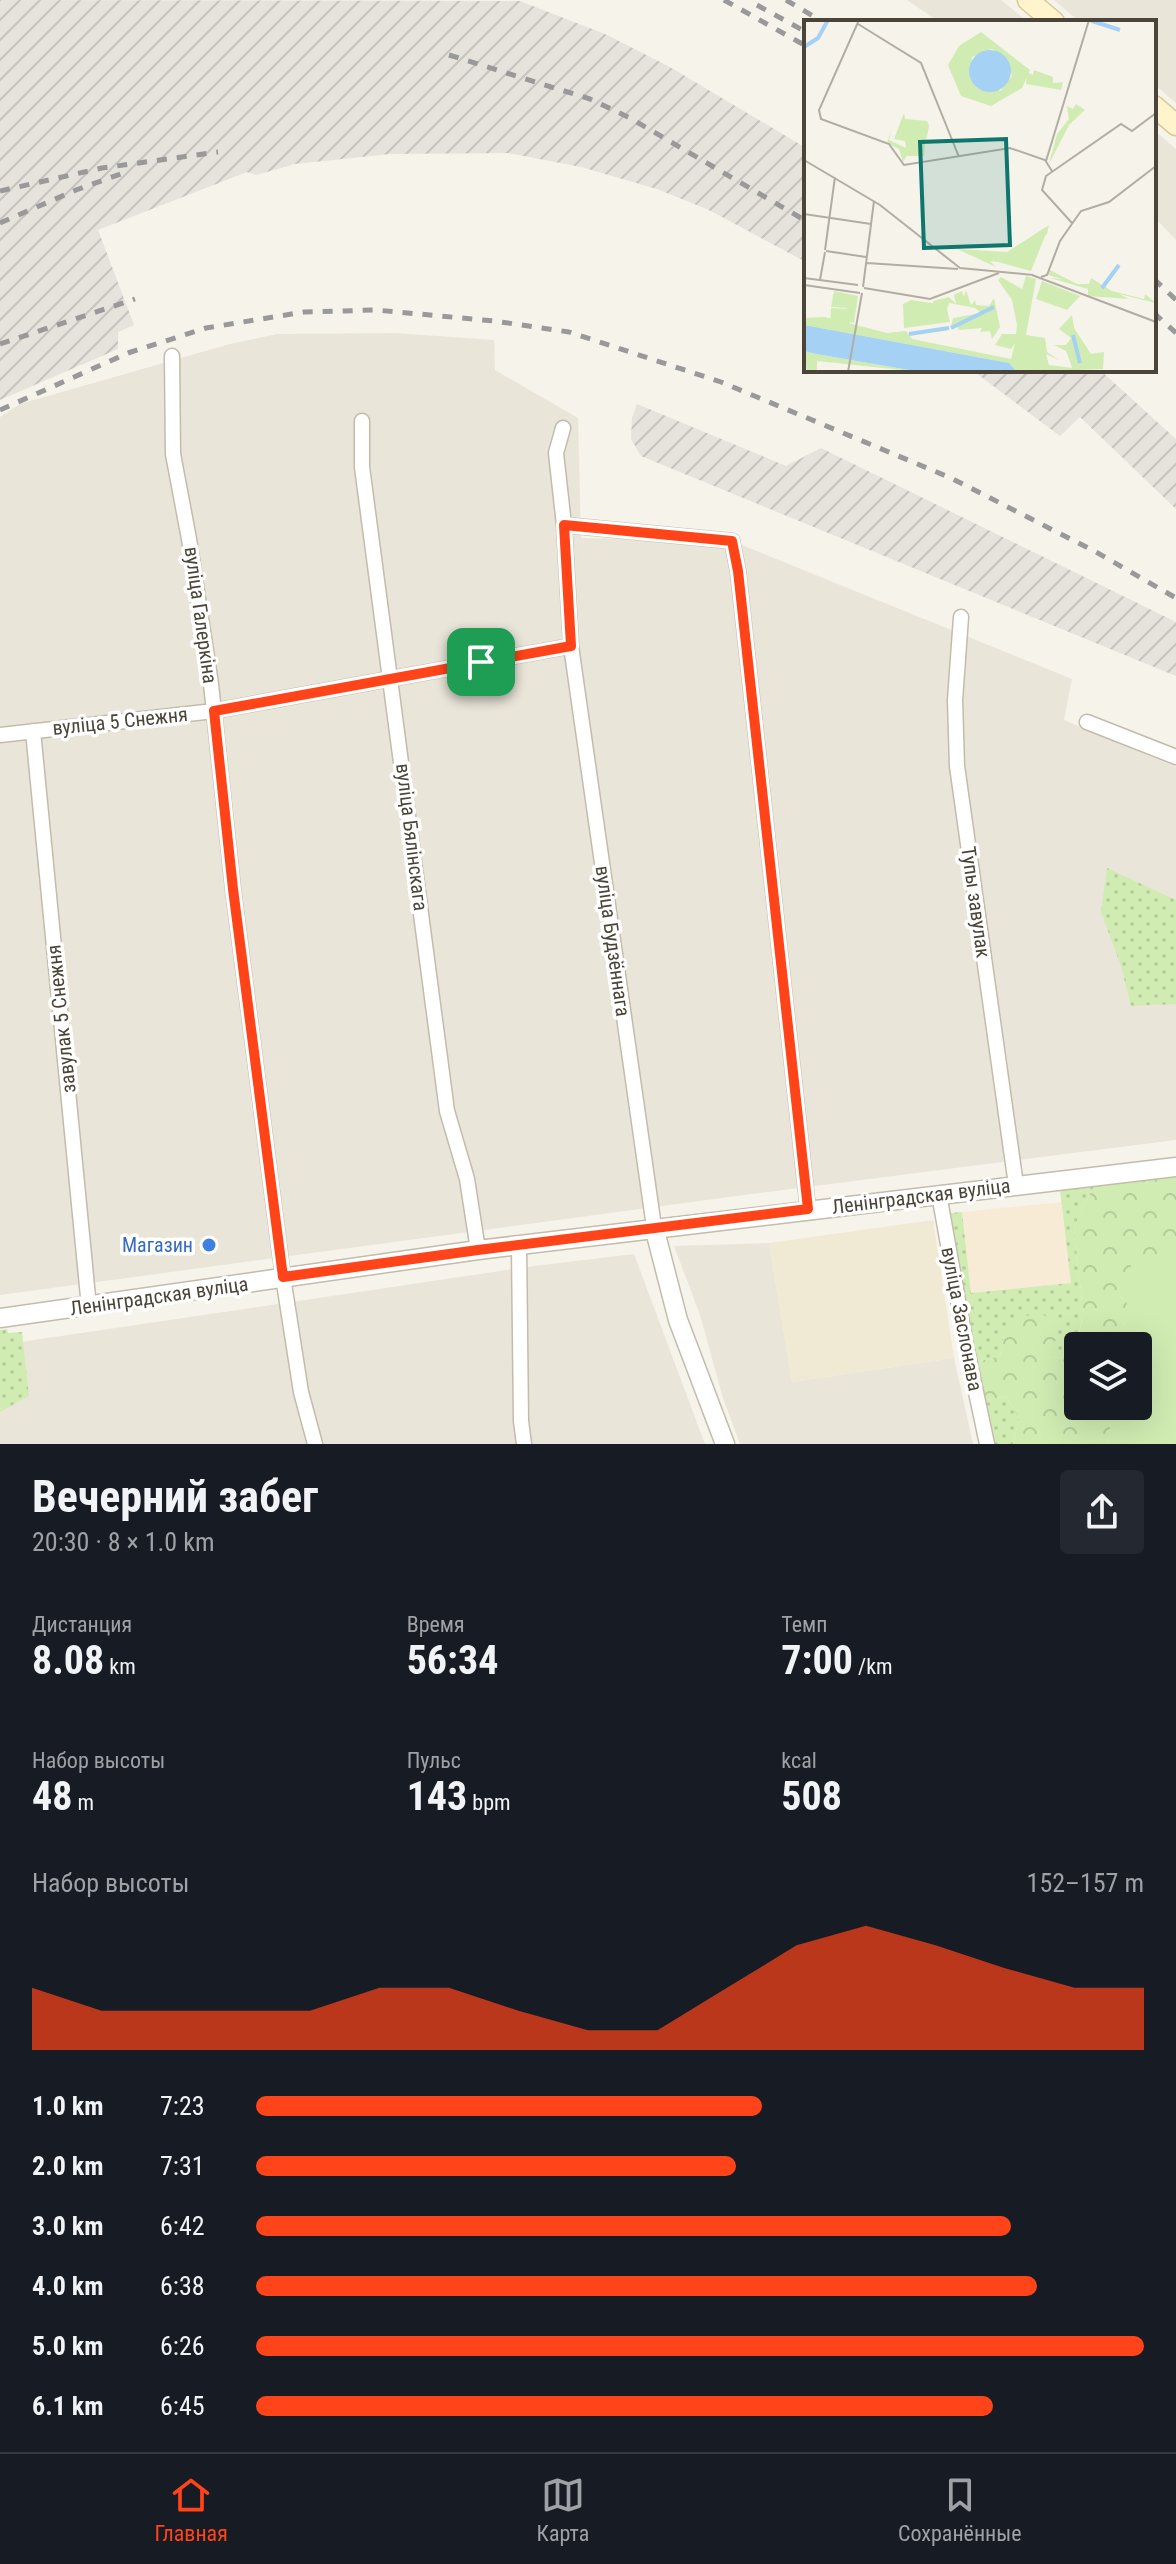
<!DOCTYPE html>
<html lang="ru">
<head>
<meta charset="utf-8">
<style>
	:root { --surface:#171b24; --page:#242831; --text:#f1f3f6; --muted:#9ea1a6; --line:#363941; --accent:#ff4419 }
	body { margin:0; font-family:"Roboto Condensed",sans-serif; background:var(--page); color:var(--text); height:100vh; display:flex; flex-direction:column; font-size:30px; white-space:nowrap }
	* { box-sizing:border-box; margin:0 }
	p { font-size:26px; color:var(--muted) }
	.icon { flex:none; width:44px; height:44px; fill:none; stroke:currentColor; stroke-width:2; stroke-linecap:round; stroke-linejoin:round }
	.map { position:relative; height:1444px; overflow:hidden }
	.drawer { display:flex; flex-direction:column; background:var(--surface); flex:1 }
	.drawer>* { flex:none }
	.fabs { position:absolute; left:1064px; top:1332px; display:grid; gap:16px }
	.fabs a { display:grid; place-items:center; width:88px; height:88px; border-radius:8px; background:var(--surface); box-shadow:0 8px 32px #0002; font-size:40px }
	.pin { position:absolute; display:grid; place-items:center; width:68px; height:68px; color:#fff; margin:-34px; border-radius:16px; box-shadow:0 4px 12px #0006 }
	.round { display:grid; place-items:center; flex:none; width:84px; height:84px; border-radius:8px; background:var(--page) }
	.summary { display:flex; align-items:center; justify-content:space-between; height:136px; padding:0 32px }
	h1 { font-size:44px; font-weight:700; line-height:60px }
	.figures { display:grid; grid-template-columns:repeat(3,1fr); gap:12px; height:136px; padding:8px 32px }
	.figures div { display:grid; align-content:center }
	.figures b { font-size:40px; font-weight:700 }
	.figures small { font-size:22px; font-weight:400 }
	.figures p { font-size:22px }
	.chart { height:224px; padding:16px 32px }
	.chart p { display:flex; justify-content:space-between }
	.chart svg { width:100%; height:144px; margin-top:8px; fill:var(--accent); opacity:.7 }
	ul { padding:0 32px; list-style:none; font-size:26px }
	li { display:grid; grid-template-columns:128px 96px 1fr; align-items:center; height:60px }
	li i { height:20px; border-radius:10px; background:var(--accent) }
	.dock { display:flex; justify-content:space-around; align-items:center; height:112px; border-top:2px solid var(--line); background:var(--surface); font-size:22px; color:var(--muted) }
	.dock a { display:grid; justify-items:center; gap:4px }
	.dock .current { color:var(--accent) }
	.map>svg:first-child { display:block }
</style>
</head>
<body>
<div class="map">
<svg width="1176" height="1444" viewBox="0 0 1176 1444">
	<defs>
		<pattern id="industrial-furrows" width="10" height="10" patternUnits="userSpaceOnUse" patternTransform="scale(2)"><rect width="10" height="10" fill="#e6e2dc"/><path d="M-1 1l2-2M0 10L10 0M9 11l2-2" fill="none" stroke="#c7c3be"/></pattern>
		<pattern id="grass-dots" width="8" height="8" patternUnits="userSpaceOnUse" patternTransform="scale(2)"><rect width="8" height="8" fill="#d0ecb2"/><path d="M2 2h.1M6 6h.1" fill="none" stroke="#b4cc9a" stroke-width="1.8" stroke-linecap="round"/></pattern>
		<pattern id="forest-crowns" width="20" height="18" patternUnits="userSpaceOnUse" patternTransform="scale(2)"><rect width="20" height="18" fill="#d0ecb2"/><path d="M2 6a3 3 0 1 1 6 0M12 15a3 3 0 1 1 6 0" fill="none" stroke="#b4cc9a"/></pattern>
	</defs>
	<rect width="100%" height="100%" fill="#f6f3eb"/>
	<path fill="#eae5d9" d="M907,0H1001L1028,22H939Z
		M1054,0H1176V103L1154,84V22H1080Z
		M1154,130L1176,149V240L1154,217Z
		M395,333L494,340L495,370L578,418L581,538L732,541L1072,679L1064,720L1176,767V1140L744,1195L0,1295V417L20,404L230,344L277,334Z
		M769,1243L792,1382L954,1358L973,1444H740L723,1398L700,1315L674,1246Z
		M634,1254L705,1444H0V1345L534,1266Z"/>
	<path fill="#f8ebd6" d="M1061,1202L1072,1283L971,1293L962,1212Z"/>
	<path fill="url(#industrial-furrows)" d="M0,0L520,1L605,34L668,66L806,148V262L709,210L657,189L581,167L508,153L390,154L295,164L256,175L247,172L98,230L134,325L118,332V349L0,400Z
		M972,370H1100L1176,439V509L1080,417L1060,436Z
		M637,404L786,466L821,448L1176,622V676L641,456L631,439L632,418Z"/>
	<path fill="#f0e9d4" d="M933,1220L954,1358L792,1382L769,1243Z"/>
	<path fill="url(#grass-dots)" d="M1107,868L1176,900V1004L1131,1006L1121,966L1101,912Z
		M1095,1184C1089,1198 1076,1216 1075,1230C1072,1272 1102,1332 1058,1359L1046,1350L1004,1334L1000,1356L977,1362L953,1237L951,1213L962,1212L971,1293L1071,1283L1060,1190Z
		M7,1329L8,1333L22,1332L29,1396L0,1412V1330Z
		M1006,1396L1019,1419L1013,1444H995L986,1400Z"/>
	<path fill="url(#forest-crowns)" d="M1176,1175V1311L1125,1320L1122,1346H1078V1406H1113L1108,1444H1013L1019,1419L1006,1396L986,1400L977,1362L1000,1356L1004,1334L1014,1318L1041,1313L1058,1326L1056,1340L1047,1350L1058,1359C1102,1333 1072,1272 1075,1230C1076,1216 1089,1198 1095,1184Z"/>
	<path fill="#d0ecb2" d="M1132,1255H1176V1444H1108L1113,1406H1138V1346H1122Z"/>
	<g fill="none" stroke-linecap="round" stroke-linejoin="round">
		<defs>
			<path id="minor" d="M172,356L173,454L189,539L211,684L233,889L283,1277L301,1392L315,1444
				M362,421V467L447,1111L467,1179L478,1250
				M563,428L556,453L564,525L571,646L654,1227
				M564,525L732,541L738,571L808,1209
				M961,617L955,700L957,766L1016,1185
				M1087,722L1176,757
				M33,731L89,1307
				M0,735L214,711L571,646
				M939,1194L966,1345L987,1444
				M519,1245L521,1421L524,1444"/>
			<path id="tertiary" d="M654,1227L678,1320L725,1444
				M0,1318L478,1250L1176,1167"/>
			<path id="secondary" d="M1028,0L1054,22
				M1154,106L1176,125"/>
		</defs>
		<use href="#minor" stroke="#c3bcac" stroke-width="17"/>
		<use href="#tertiary" stroke="#c3bcac" stroke-width="21"/>
		<use href="#secondary" stroke="#d8c999" stroke-width="23"/>
		<use href="#minor" stroke="#fff" stroke-width="14"/>
		<use href="#tertiary" stroke="#fff" stroke-width="18"/>
		<use href="#secondary" stroke="#fff4cc" stroke-width="20"/>
		<path stroke="#999" stroke-width="5" stroke-dasharray="10 10" stroke-linecap="butt" d="M724,0L806,46
			M786,0L823,22
			M757,5L806,32
			M449,55L590,99L630,118L806,221
			M0,191L102,168L218,152
			M0,223L76,190L126,172
			M1154,279L1176,300
			M1154,313L1176,333
			M0,344L135,299
			M0,410L128,353L206,328L304,312L376,310L494,321L569,332L721,382L951,478L1096,552L1176,598"/>
	</g>
	<g fill="none" stroke-linecap="round" stroke-linejoin="round">
		<defs>
			<path id="route" d="M564,525L732,541L738,571L808,1209L478,1250L283,1277L233,889L214,711L571,646Z"/>
		</defs>
		<use href="#route" stroke="#fff" stroke-width="16"/>
		<use href="#route" stroke="#ff4419" stroke-width="10"/>
	</g>
	<circle fill="#3f7fe0" stroke="#fff" stroke-width="3" cx="209" cy="1245" r="8"/>
	<g text-anchor="middle" stroke-width="7" stroke-linejoin="round" paint-order="stroke">
		<g font-size="20" fill="#4b4438" stroke="#fff">
			<text transform="translate(201 615) rotate(82)" y="7">вуліца Галеркіна</text>
			<text transform="translate(120 721) rotate(-6)" y="7">вуліца 5 Снежня</text>
			<text transform="translate(412 837) rotate(83)" y="7">вуліца Бялінскага</text>
			<text transform="translate(976 902) rotate(82)" y="7">Тупы завулак</text>
			<text transform="translate(613 941) rotate(82)" y="7">вуліца Будзённага</text>
			<text transform="translate(61 1019) rotate(-96)" y="7">завулак 5 Снежня</text>
			<text transform="translate(921 1196) rotate(-7)" y="7">Ленінградская вуліца</text>
			<text transform="translate(159 1296) rotate(-8)" y="7">Ленінградская вуліца</text>
			<text transform="translate(962 1319) rotate(79)" y="7">вуліца Заслонава</text>
		</g>
		<g font-size="20" fill="#366cbe" stroke="#fff" text-anchor="end">
			<text x="193" y="1252">Магазин</text>
		</g>
	</g>
	<g transform="translate(804 20)">
		<rect width="352" height="352" fill="#f6f3eb"/>
		<path d="M272,84L281,90L265,105L245,144L253,114L265,99L263,86L269,89ZM100,93L101,99L123,101L125,106L122,121V105L99,142L95,129L83,123L88,108L85,120L102,128L101,121L90,119ZM245,205L243,214L226,226L195,236L194,242L186,241L192,247L153,229L203,232ZM246,250L273,264H285L287,258L308,271L340,279L341,274L352,283L315,274L325,279L284,276V269L246,258L258,259L244,255ZM222,256L232,259L222,315L241,318L243,332L255,340L242,334L245,345L300,352L211,350L205,343L0,305V298L21,297L83,313L102,311L108,319L207,339L211,323L207,329L191,325L198,314H212L213,305L208,280L194,260L197,257L218,269ZM162,270L167,285L171,280L172,285L185,286L190,278L196,307L188,319L186,311L176,312L178,308L155,310L152,303L147,307L149,298L177,293L171,288L145,283L143,289L131,290L129,281L145,277L152,284L150,275L158,271L160,277ZM30,271L54,276L50,303L45,302L43,288L27,287ZM0,331L12,334L117,352L13,341V352H3Z" fill="#d0ecb2"/>
		<path d="M230,50L249,57V63L259,62L257,70L222,64L223,52L229,55ZM243,211L227,251L194,242L195,236L227,225ZM268,295L270,308L287,334L300,332L299,349L269,350L262,331L250,325H262L267,318L255,309Z" fill="#d0ecb2"/>
		<path d="M177,12L226,50L218,68L187,86L157,76L144,45L155,26ZM188,29L200,37L208,56L196,71L166,49L168,37Z" fill="#d0ecb2" fill-rule="evenodd"/>
		<path d="M238,261L276,276L263,290L232,279Z" fill="#d0ecb2"/>
		<path d="M107,280L142,285L146,302L100,308L99,284ZM27,288L48,289L44,313L26,311Z" fill="#d0ecb2"/>
		<path d="M106,102L123,104L120,136H103Z" fill="#d0ecb2"/>
		<path d="M165 51a21 21 0 1 1 42 0a21 21 0 1 1-42 0ZM0,305L205,343L211,350L259,352H117L12,334L0,331Z" fill="#a5d1f5"/>
		<path fill="none" stroke="#a5d1f5" stroke-width="4" d="M288,1L316,10M0,27L14,18L24,0M298,268L315,245M147,308L190,287M105,314L145,308M269,315L276,343"/>
		<path fill="none" stroke="#b2ada3" stroke-width="2" d="M55,0L15,90L17,99L85,124L100,145L206,128L241,140L248,151M54,4L117,43L155,137M0,140L76,185L156,248L229,255M242,141L285,0M0,194L67,204M268,203L238,170L242,156L317,104L328,111L352,93M21,230L31,157M22,231L62,237M63,243L154,249M228,255L352,302M237,257L243,255L256,221L277,191L305,182L352,146M0,258L54,265M16,260L21,232M0,265L56,273M59,267L70,181M60,268L126,279L195,253M44,352L58,273"/>
		<path fill="#0f766e" fill-opacity="0.15" stroke="#0f766e" stroke-width="4" d="M202,119L206,225L120,228L116,122Z"/>
		<rect width="352" height="352" fill="none" stroke="#4b4438" stroke-width="4"/>
	</g>
</svg>
<div class="fabs">
<a><svg class="icon" aria-label="layers" viewBox="0 0 24 24"><path d="M12 4l9 5-9 5-9-5zM3 14l9 5 9-5"/></svg></a>
</div>
<div class="pin" style="left:481px;top:662px;background:#1e9e55"><svg class="icon" aria-label="arrive" viewBox="0 0 24 24"><path d="M6 21V4h12l-3 4 3 4H6"/></svg></div>
</div>
<section class="drawer">
<div class="summary"><div><h1>Вечерний забег</h1><p>20:30 · 8 × 1.0 km</p></div><a class="round"><svg class="icon" aria-label="share" viewBox="0 0 24 24"><path d="M12 15V3M7 8l5-5 5 5M5 13v7h14v-7"/></svg></a></div>
<div class="figures">
<div><p>Дистанция</p><b>8.08<small> km</small></b></div>
<div><p>Время</p><b>56:34</b></div>
<div><p>Темп</p><b>7:00<small> /km</small></b></div>
</div>
<div class="figures">
<div><p>Набор высоты</p><b>48<small> m</small></b></div>
<div><p>Пульс</p><b>143<small> bpm</small></b></div>
<div><p>kcal</p><b>508</b></div>
</div>
<div class="chart"><p><span>Набор высоты</span>152–157 m</p>
<svg viewBox="0 0 160 44" preserveAspectRatio="none"><path d="M0 44V25L10 32L20 32L30 32L40 32L50 25L60 25L70 32L80 38L90 38L100 25L110 12L120 6L130 12L140 19L150 25L160 25V44z"/></svg>
</div>
<ul>
<li><b>1.0 km</b>7:23<i style="width:57%"></i></li>
<li><b>2.0 km</b>7:31<i style="width:54%"></i></li>
<li><b>3.0 km</b>6:42<i style="width:85%"></i></li>
<li><b>4.0 km</b>6:38<i style="width:88%"></i></li>
<li><b>5.0 km</b>6:26<i style="width:100%"></i></li>
<li><b>6.1 km</b>6:45<i style="width:83%"></i></li>
</ul>
</section>
<nav class="dock">
<a class="current"><svg class="icon" aria-label="home" viewBox="0 0 24 24"><path d="M3 11l9-7 9 7M6 9v11h12V9"/></svg>Главная</a>
<a><svg class="icon" aria-label="map" viewBox="0 0 24 24"><path d="M3 6l6-2 6 2 6-2v14l-6 2-6-2-6 2zM9 4v14M15 6v14"/></svg>Карта</a>
<a><svg class="icon" aria-label="saved" viewBox="0 0 24 24"><path d="M7 4h10v16l-5-4-5 4z"/></svg>Сохранённые</a>
</nav>
</body>
</html>
